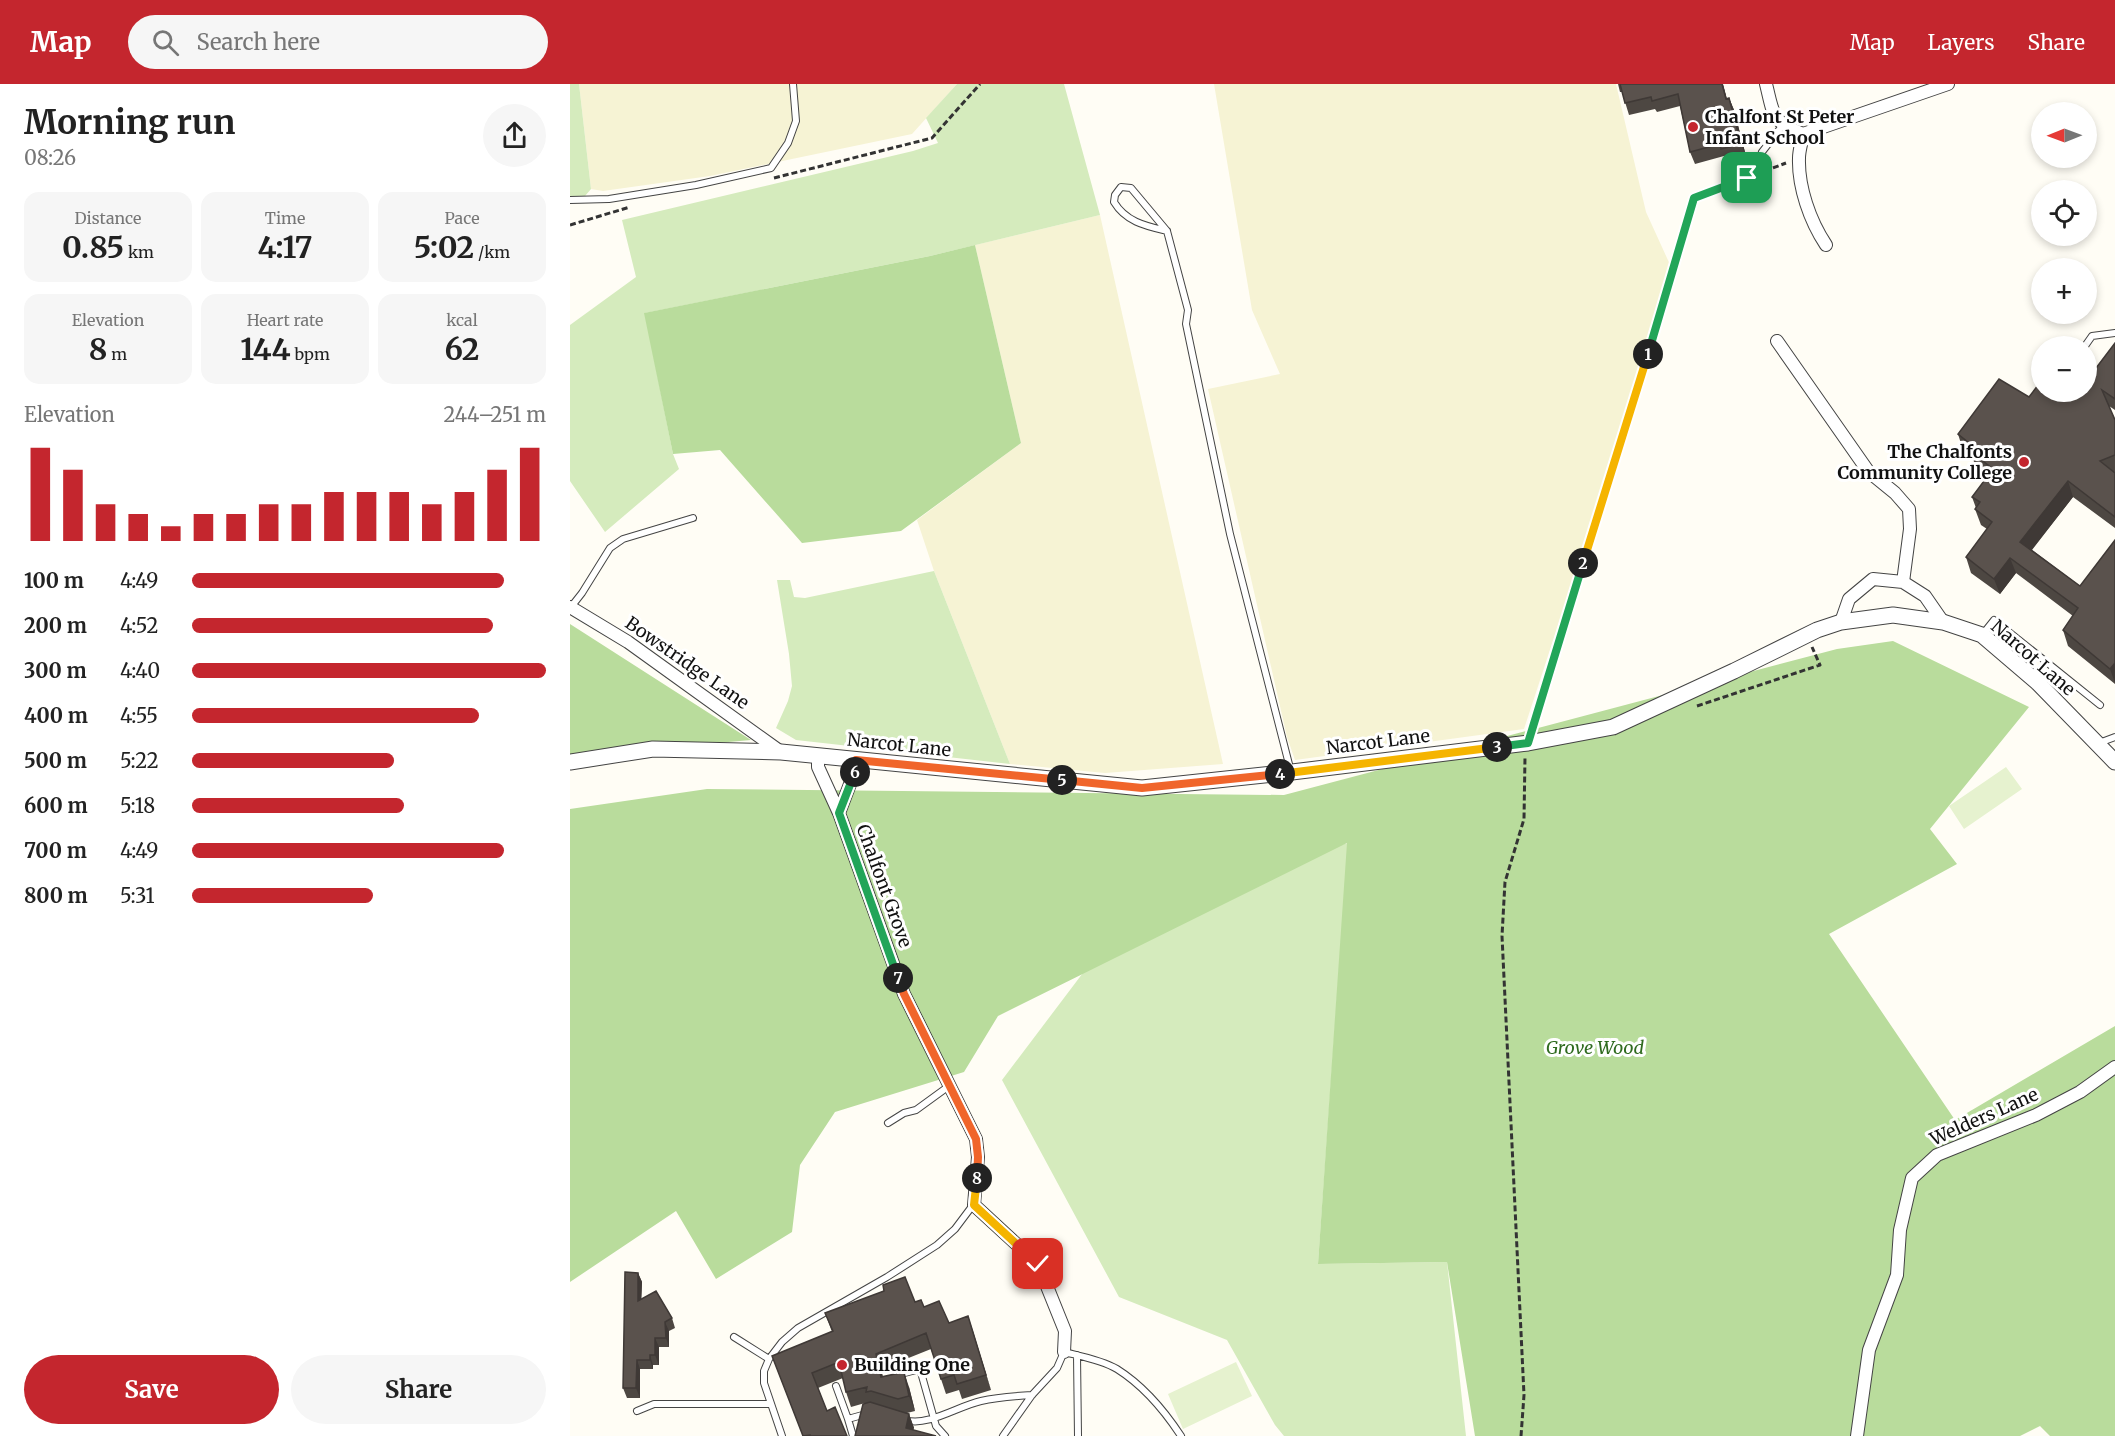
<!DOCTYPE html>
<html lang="en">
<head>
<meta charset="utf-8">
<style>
	:root { --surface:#fff; --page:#f6f6f6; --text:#222; --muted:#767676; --accent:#c4262e }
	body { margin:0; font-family:Merriweather,serif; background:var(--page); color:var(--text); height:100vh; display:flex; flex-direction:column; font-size:22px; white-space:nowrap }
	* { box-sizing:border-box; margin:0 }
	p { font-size:20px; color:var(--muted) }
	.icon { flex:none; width:33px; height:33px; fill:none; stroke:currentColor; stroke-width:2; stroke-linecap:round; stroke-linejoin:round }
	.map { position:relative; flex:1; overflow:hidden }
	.panel { display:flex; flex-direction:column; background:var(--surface); width:570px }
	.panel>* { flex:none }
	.needle { width:39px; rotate:269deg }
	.buttons { position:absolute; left:1461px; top:18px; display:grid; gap:12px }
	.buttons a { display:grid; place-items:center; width:66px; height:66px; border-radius:50%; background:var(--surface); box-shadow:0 3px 9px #0003; font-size:30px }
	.pin { position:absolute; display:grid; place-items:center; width:51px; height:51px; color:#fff; margin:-26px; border-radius:12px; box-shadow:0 3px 9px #0006 }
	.km { position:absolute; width:30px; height:30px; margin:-15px; border-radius:50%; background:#222; color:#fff; font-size:16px; line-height:30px; text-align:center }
	.round { display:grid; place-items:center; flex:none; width:63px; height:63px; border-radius:32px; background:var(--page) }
	.overview { display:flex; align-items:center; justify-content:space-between; height:102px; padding:0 24px }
	h1 { font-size:33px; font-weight:700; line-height:45px }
	.stats { display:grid; grid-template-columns:repeat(3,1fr); gap:9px; height:102px; padding:6px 24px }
	.stats div { display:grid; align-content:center; border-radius:15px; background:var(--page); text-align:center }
	.stats b { font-size:30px; font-weight:700 }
	.stats small { font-size:16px; font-weight:400 }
	.stats p { font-size:16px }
	.chart { height:168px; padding:12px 24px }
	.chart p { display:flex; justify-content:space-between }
	.chart svg { width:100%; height:108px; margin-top:6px; stroke:var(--accent); stroke-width:6 }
	.primary-button { display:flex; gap:12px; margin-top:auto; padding:12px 24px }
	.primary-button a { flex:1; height:69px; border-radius:36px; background:var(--accent); color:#fff; font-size:24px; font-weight:700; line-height:69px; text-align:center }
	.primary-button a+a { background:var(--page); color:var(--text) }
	ul { padding:0 24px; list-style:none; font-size:20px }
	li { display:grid; grid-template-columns:96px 72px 1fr; align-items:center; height:45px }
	li i { height:15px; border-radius:8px; background:var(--accent) }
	header { display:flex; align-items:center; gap:36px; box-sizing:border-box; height:84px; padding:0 30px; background:var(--accent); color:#fff }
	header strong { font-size:28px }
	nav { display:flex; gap:33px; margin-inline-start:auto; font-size:21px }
	.search { width:420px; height:54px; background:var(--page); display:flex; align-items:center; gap:15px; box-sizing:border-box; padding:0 21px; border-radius:33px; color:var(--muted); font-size:22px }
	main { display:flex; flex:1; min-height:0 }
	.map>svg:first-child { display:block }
</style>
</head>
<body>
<header>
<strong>Map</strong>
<div class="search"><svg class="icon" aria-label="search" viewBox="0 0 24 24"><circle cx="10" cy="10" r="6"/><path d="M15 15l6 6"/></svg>Search here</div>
<nav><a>Map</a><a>Layers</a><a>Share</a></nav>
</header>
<main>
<section class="panel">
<div class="overview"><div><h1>Morning run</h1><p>08:26</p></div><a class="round"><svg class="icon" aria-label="share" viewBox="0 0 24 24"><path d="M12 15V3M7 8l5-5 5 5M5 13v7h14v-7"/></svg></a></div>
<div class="stats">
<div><p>Distance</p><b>0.85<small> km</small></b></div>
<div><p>Time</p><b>4:17</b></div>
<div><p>Pace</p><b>5:02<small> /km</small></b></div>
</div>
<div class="stats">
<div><p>Elevation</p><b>8<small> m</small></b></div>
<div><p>Heart rate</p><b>144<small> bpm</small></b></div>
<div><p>kcal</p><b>62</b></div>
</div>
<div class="chart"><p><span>Elevation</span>244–251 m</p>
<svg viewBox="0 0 160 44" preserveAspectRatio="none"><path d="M5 44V6M15 44V15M25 44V29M35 44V33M45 44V38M55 44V33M65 44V33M75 44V29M85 44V29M95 44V24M105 44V24M115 44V24M125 44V29M135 44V24M145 44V15M155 44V6"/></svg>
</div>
<ul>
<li><b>100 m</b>4:49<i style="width:88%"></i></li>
<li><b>200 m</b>4:52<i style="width:85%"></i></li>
<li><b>300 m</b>4:40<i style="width:100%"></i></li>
<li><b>400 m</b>4:55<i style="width:81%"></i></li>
<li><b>500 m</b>5:22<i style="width:57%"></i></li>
<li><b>600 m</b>5:18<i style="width:60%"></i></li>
<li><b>700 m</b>4:49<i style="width:88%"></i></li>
<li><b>800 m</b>5:31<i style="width:51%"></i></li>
</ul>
<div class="primary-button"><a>Save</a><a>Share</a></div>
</section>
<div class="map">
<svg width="1545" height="1352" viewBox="0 0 1545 1352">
	<rect width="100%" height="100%" fill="#fffdf5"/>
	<path fill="#f6f3d4" d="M9,0H387L342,50L140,92L33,107L21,105Z
		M644,0H1046L1076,128L1102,185L1046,364L954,645L725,676L717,653L638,305L710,290L682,226Z
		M530,131L653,680L535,689L440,680L364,487L347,436L451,359L405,161Z"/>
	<path fill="#d5ebbd" d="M0,0H9L21,105L15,112L0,114Z
		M387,0H494L530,131L360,172L75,229L103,370L109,385L35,448L0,397V241L66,193L52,136L343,67L368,59L356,34Z
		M364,487L440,680L226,656L206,644L218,617L222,602L219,570L207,496H220L224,513L235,514Z
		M778,759L748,1180L877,1178L896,1352H714L705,1341L657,1256L549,1213L432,996L568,816Z"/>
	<path fill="#b9dc9c" d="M405,161L451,359L331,447L232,459L150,366L103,370L74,229L360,172Z
		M0,540L181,656L0,672Z
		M1323,557L1459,623L1360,745L1387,780L1259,850L1385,1036L1545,942V1352H1480L1470,1342L1450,1352H905L877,1178L748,1180L777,759L428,932L394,988L265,1028L230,1081L222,1148L146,1195L106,1127L0,1198V725L137,705L714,711L1267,565Z"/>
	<path fill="#e6f2cf" d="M1436,683L1452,705L1394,745L1379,722Z
		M666,1278L682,1312L613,1345L598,1310Z"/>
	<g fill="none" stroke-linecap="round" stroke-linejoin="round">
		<defs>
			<path id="service" d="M1192,68L1212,42
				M0,116L39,115L126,101L201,84L218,59L226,37L223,0
				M597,147C576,142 556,138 544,118L545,111L551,103L561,104L597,147L618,226L616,240L660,450L721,688
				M1515,262L1522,252L1545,249
				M1,523L12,509L40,464L53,455L123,434
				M1412,551L1424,536L1530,621
				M1529,659L1545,653
				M318,1039L334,1029L346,1026L379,1002
				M164,1253L199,1275
				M507,1271L508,1352
				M331,1290L350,1285L366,1342L375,1352
				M266,1302L278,1335
				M67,1327L84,1320H200
				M335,1336C358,1343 388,1322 411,1317C428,1313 445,1312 462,1311
				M212,1352L194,1299V1287L199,1275L212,1258L228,1244L317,1193L367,1161L385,1145L403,1121
				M283,1352L278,1335L296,1330
				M433,1352L462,1311L487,1284L494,1268C510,1272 532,1276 547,1285C574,1302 594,1326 611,1352"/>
			<path id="minor" d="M1196,0C1204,32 1201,37 1233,50C1232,58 1229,66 1229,74C1228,103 1240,137 1256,161
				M1233,50L1378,0
				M1207,257L1298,387L1325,409L1339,425L1340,445L1333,498
				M0,523L58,558L211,668
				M1271,538L1279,515L1303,495L1333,498L1355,512L1373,538
				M248,672V683L269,729L285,687L286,676
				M269,729L334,910L406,1055L408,1073L404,1121L468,1180L495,1247L494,1268
				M1287,1352L1299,1266L1327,1191L1330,1146L1342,1094L1367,1071L1466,1031L1510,1008L1545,983"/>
			<path id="tertiary" d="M0,678L83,665L211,668L572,704L722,688L958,659L1043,643L1164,587L1247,546L1271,538L1323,531L1373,538L1412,551L1467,598L1545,678"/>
		</defs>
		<use href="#service" stroke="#444" stroke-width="8"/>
		<use href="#minor" stroke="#444" stroke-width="14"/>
		<use href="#tertiary" stroke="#444" stroke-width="17"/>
		<path stroke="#333" stroke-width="3" stroke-dasharray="6 3" stroke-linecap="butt" d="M204,94L362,54L410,0
			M0,141L60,123
			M1127,622L1250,581L1242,563
			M961,644L1095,216L1124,114L1216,79
			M951,1352L954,1311L932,852L935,798L954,735L955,673"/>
		<use href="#service" stroke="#fff" stroke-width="6"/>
		<use href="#minor" stroke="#fff" stroke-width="12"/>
		<use href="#tertiary" stroke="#fff" stroke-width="15"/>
	</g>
	<path fill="#4d4742" d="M1048,0H1153L1157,15L1159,14L1164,26L1176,72L1156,77L1154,72L1125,80L1120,68L1110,22L1087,28L1085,25L1059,31L1052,8H1050Z
		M1545,259V326L1539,322L1545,336V444L1503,413L1462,466L1510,502L1545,456V600L1498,562L1493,546L1503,532L1446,489L1430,510L1401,489L1396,473L1417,445L1411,441L1405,425L1406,424L1402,413L1418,392L1406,383L1402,373L1393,366L1388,350L1459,313L1517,296Z
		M68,1189L72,1198L71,1215L102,1234L105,1244L99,1247V1263H89V1281H83V1285H70V1314H57L53,1304Z
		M345,1218L379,1239L398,1232L421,1306L392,1315L389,1306L376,1310L361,1265L311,1285L313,1293L339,1303L345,1327L337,1329L339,1330L344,1344L285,1352L295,1319L281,1323L276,1308L273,1294L248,1304L257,1327L277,1352H233L202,1272L262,1248L255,1229Z"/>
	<path fill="#3f3936" d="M1152,0L1153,1L1160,27L1156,15Z
		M1159,14L1164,26L1176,72L1171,60Z
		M1498,397L1503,413L1456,473L1450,458Z
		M1440,474L1446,489L1430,510L1424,495Z
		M1545,579V599L1540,585Z
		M68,1189L72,1198L71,1227L68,1217Z
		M398,1232L403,1247L421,1306L416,1291Z
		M95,1238L99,1247V1263L96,1254Z
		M85,1254L89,1263V1281L85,1271Z
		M306,1270L311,1285L316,1308L311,1293Z
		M80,1271L83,1281V1285L80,1276Z
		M67,1276L70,1285V1314L66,1304Z
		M334,1288L339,1303L345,1327L339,1312Z
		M339,1330L344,1344L342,1352L336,1344Z"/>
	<path fill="#5a524d" stroke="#3f3936" stroke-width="1.5" d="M1050,0H1152L1156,15L1159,14L1171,60L1151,65L1150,60L1120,68L1108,10L1082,17L1081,13L1055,19Z
		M1545,259V315L1532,306L1545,336V371L1530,377L1545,389V433L1498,397L1450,458L1510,502L1545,456V579L1540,585L1493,546L1508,524L1440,474L1424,495L1396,473L1422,438L1405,425L1410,418L1402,413L1423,385L1400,367L1404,363L1388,350L1429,295L1459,313L1472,296V308H1516V295L1517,296Z
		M55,1188L68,1189V1217L86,1207L102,1234L95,1238L96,1254H85V1271H80V1276H67L66,1304H53Z
		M335,1193L345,1218L351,1216L354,1223L369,1217L379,1239L398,1232L416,1291L387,1300L384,1291L371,1295L356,1249L306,1270L311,1293L334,1288L339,1312L328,1315L301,1307L296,1308L297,1303L276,1308L269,1278L242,1289L257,1327L265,1323L277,1352H240V1351L233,1352L202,1272L263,1247L255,1229L314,1207L313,1201Z
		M300,1318L339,1330L336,1344L366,1352H285L293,1320Z"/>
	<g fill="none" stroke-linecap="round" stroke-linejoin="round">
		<defs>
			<path id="split-1" d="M1078,270L1124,114L1177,94"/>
			<path id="split-2" d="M1013,479L1078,270"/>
			<path id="split-3" d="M927,663L958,659L1013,479"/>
			<path id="split-4" d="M710,690L927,663"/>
			<path id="split-5" d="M492,696L572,704L710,690"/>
			<path id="split-6" d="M285,688L286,676L492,696"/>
			<path id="split-7" d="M285,688L269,729L328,894"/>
			<path id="split-8" d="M328,894L334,910L406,1055L408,1073L407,1094"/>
			<path id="split-9" d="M407,1094L404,1121L468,1180"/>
		</defs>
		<use href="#split-1" stroke="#fff" stroke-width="12"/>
		<use href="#split-2" stroke="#fff" stroke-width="12"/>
		<use href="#split-3" stroke="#fff" stroke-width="12"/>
		<use href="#split-4" stroke="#fff" stroke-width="12"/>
		<use href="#split-5" stroke="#fff" stroke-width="12"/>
		<use href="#split-6" stroke="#fff" stroke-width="12"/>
		<use href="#split-7" stroke="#fff" stroke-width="12"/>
		<use href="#split-8" stroke="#fff" stroke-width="12"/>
		<use href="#split-9" stroke="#fff" stroke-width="12"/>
		<use href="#split-1" stroke="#22a559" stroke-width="8"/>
		<use href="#split-2" stroke="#f5b400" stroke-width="8"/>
		<use href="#split-3" stroke="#22a559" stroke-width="8"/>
		<use href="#split-4" stroke="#f5b400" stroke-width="8"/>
		<use href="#split-5" stroke="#f0652b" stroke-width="8"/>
		<use href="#split-6" stroke="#f0652b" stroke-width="8"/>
		<use href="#split-7" stroke="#22a559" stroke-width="8"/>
		<use href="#split-8" stroke="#f0652b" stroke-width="8"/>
		<use href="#split-9" stroke="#f5b400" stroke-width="8"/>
	</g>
	<g fill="#c4262e" stroke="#fff" stroke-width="2">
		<circle cx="1123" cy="43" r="6"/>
		<circle cx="1454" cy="378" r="6"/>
		<circle cx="272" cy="1281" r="6"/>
	</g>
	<g text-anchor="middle" stroke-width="6" stroke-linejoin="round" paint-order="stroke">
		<g font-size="18" font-weight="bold" fill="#111" stroke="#fff" text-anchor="start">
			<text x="1135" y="39">Chalfont St Peter<tspan x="1135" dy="21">Infant School</tspan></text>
			<text x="1442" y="374" text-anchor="end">The Chalfonts<tspan x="1442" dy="21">Community College</tspan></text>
			<text x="284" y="1287">Building One</text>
		</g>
		<g font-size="18" fill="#111" stroke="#fff">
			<text transform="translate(1463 574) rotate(41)" y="6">Narcot Lane</text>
			<text transform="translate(117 579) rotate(35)" y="6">Bowstridge Lane</text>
			<text transform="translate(808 658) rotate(-7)" y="6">Narcot Lane</text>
			<text transform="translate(329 661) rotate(6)" y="6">Narcot Lane</text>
			<text transform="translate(314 802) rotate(70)" y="6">Chalfont Grove</text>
			<text transform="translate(1414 1033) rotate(-24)" y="6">Welders Lane</text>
		</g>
		<g font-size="18" font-style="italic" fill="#2f6b1f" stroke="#fff">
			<text x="1025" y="970">Grove Wood</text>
		</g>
	</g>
</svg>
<div class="buttons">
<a><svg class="needle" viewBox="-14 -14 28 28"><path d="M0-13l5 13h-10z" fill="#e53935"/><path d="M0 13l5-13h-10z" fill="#767676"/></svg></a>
<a><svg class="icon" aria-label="locate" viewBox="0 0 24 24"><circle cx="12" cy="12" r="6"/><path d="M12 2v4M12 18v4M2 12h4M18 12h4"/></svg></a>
<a>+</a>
<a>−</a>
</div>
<div class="pin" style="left:1177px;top:94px;background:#1e9e55"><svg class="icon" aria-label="arrive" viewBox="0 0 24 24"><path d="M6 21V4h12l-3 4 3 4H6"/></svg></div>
<div class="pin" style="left:468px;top:1180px;background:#d93025"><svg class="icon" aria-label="check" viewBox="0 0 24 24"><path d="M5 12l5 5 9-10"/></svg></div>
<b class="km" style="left:1078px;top:270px">1</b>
<b class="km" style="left:1013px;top:479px">2</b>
<b class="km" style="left:927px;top:663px">3</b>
<b class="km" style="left:710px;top:690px">4</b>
<b class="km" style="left:492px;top:696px">5</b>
<b class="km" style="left:285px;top:688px">6</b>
<b class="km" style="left:328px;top:894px">7</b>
<b class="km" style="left:407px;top:1094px">8</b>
</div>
</main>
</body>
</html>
